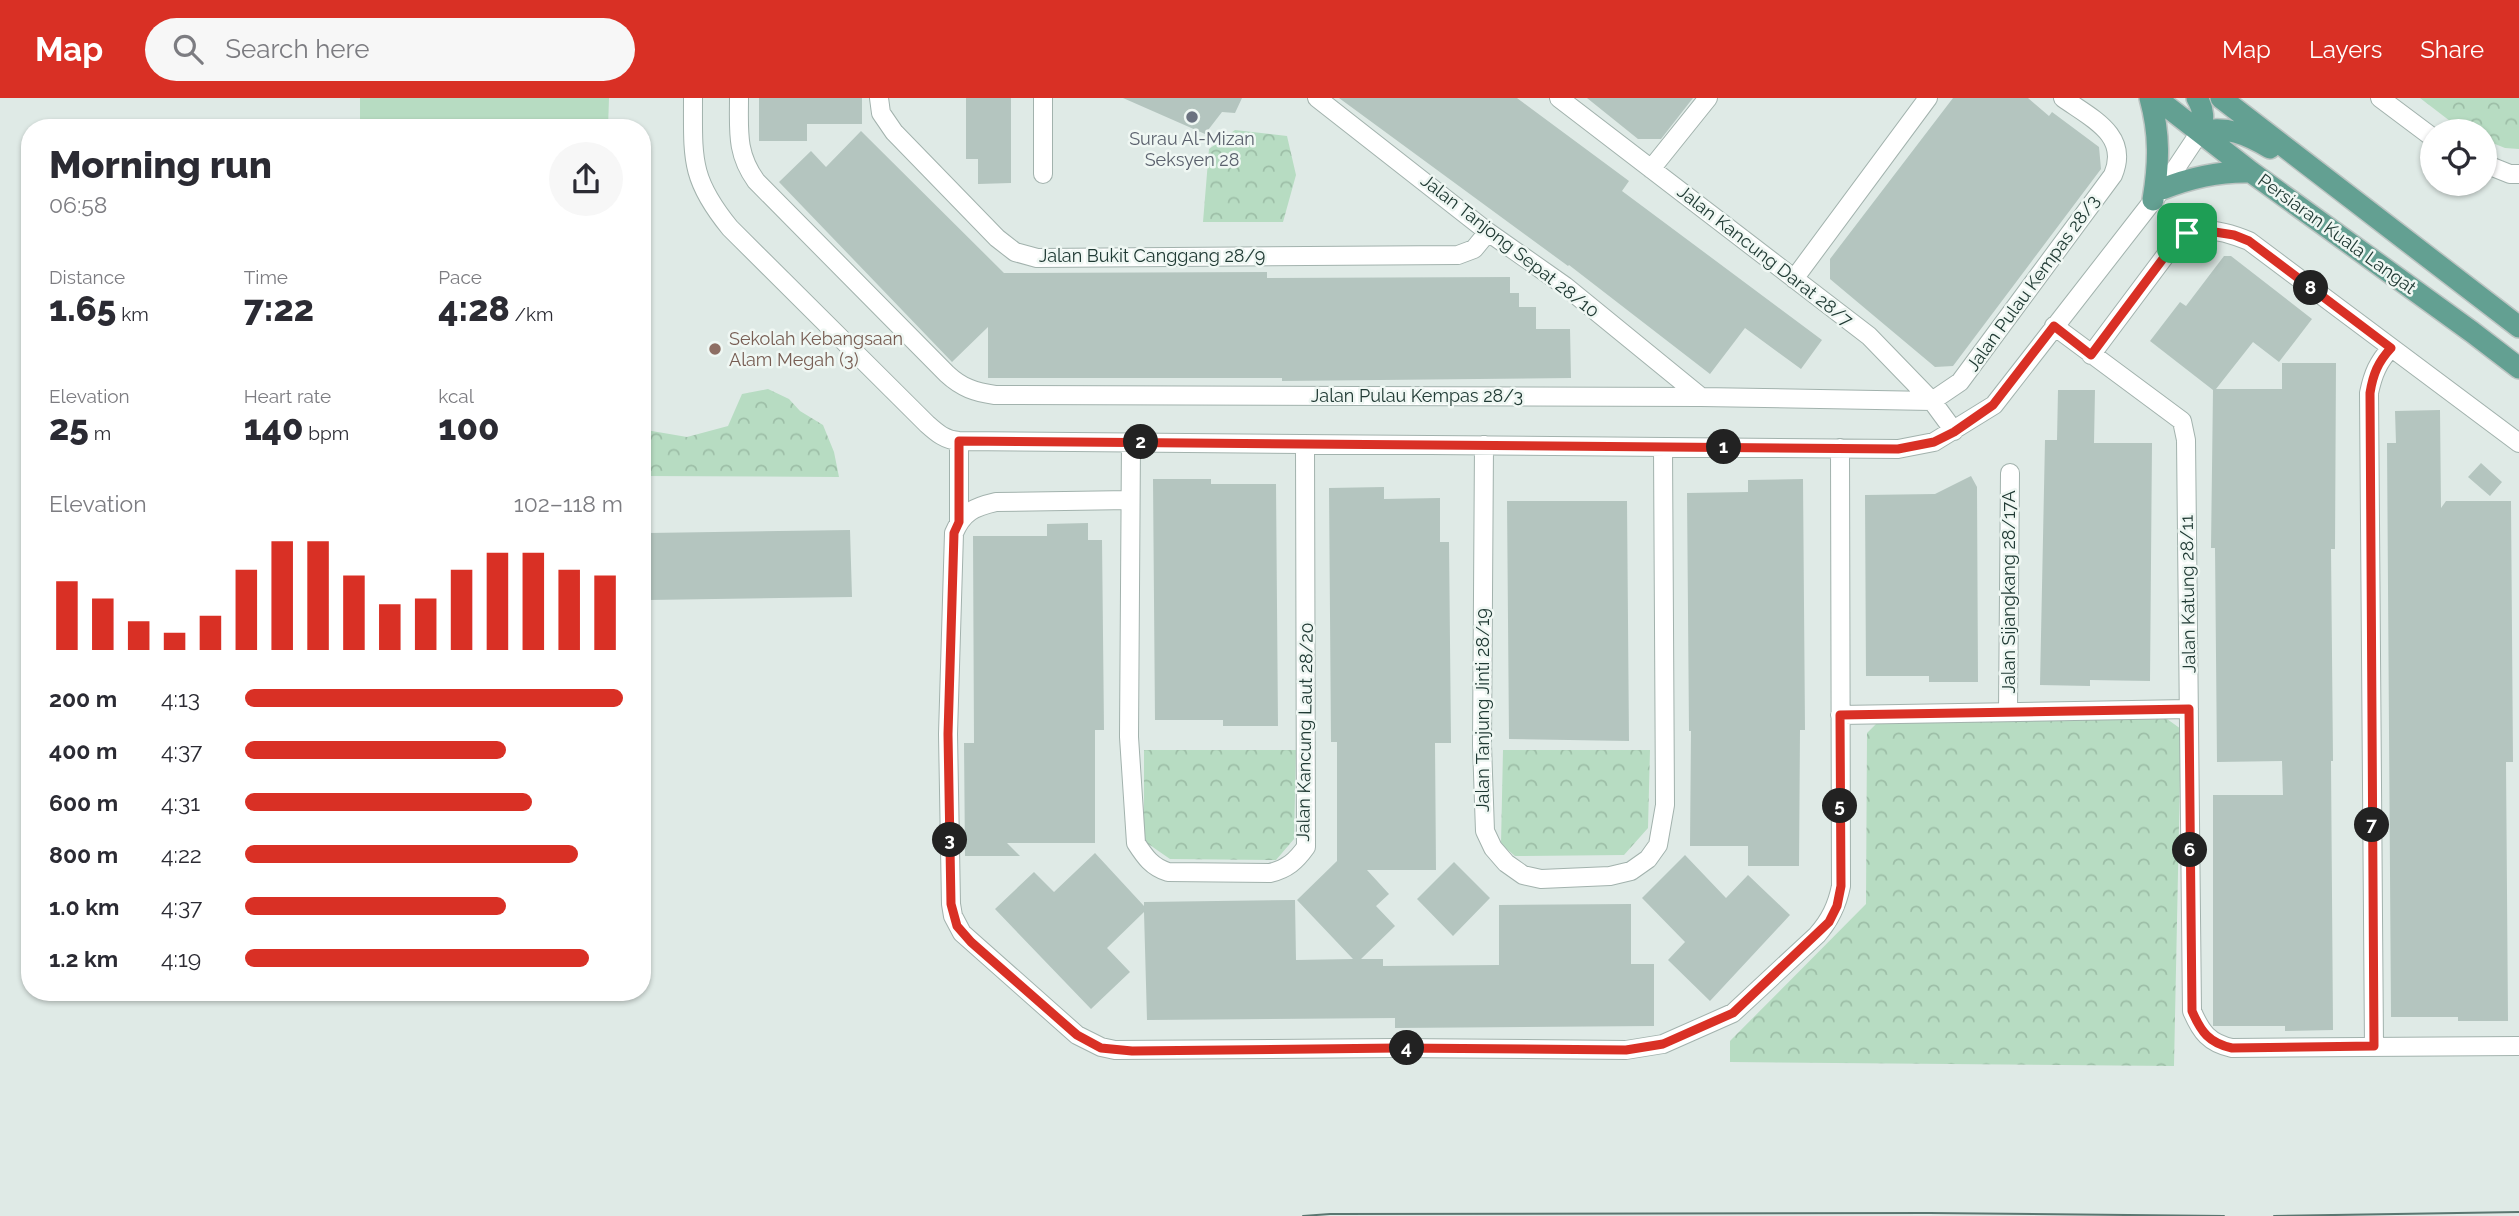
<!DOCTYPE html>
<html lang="en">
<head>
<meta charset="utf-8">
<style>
	:root { --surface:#fff; --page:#f7f7f7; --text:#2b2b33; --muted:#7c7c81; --accent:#d93025 }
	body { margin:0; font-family:Raleway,sans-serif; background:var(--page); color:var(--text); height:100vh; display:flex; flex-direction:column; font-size:26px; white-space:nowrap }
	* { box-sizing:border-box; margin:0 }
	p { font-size:23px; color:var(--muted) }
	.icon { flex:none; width:38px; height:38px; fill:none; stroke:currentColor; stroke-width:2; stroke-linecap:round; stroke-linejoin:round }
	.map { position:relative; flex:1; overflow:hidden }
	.side { position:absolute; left:21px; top:21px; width:630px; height:882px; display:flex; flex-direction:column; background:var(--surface); border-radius:28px; box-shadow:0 2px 5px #0004 }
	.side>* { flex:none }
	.buttons { position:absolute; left:2420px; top:21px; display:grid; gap:14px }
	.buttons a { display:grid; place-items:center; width:77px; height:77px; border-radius:50%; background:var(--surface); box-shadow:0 2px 5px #0004; font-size:35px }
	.pin { position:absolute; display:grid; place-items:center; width:60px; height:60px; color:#fff; margin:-30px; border-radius:14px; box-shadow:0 4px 10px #0006 }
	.km { position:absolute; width:35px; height:35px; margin:-18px; border-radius:50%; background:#222; color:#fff; font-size:19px; line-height:35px; text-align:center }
	.round { display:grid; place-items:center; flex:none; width:74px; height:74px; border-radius:37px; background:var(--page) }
	.summary { display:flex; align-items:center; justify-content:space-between; height:119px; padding:0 28px }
	h1 { font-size:38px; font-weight:800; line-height:52px }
	.metrics { display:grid; grid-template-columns:repeat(3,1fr); gap:10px; height:119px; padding:7px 28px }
	.metrics div { display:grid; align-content:center }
	.metrics b { font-size:35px; font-weight:800 }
	.metrics small { font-size:19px; font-weight:400 }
	.metrics p { font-size:19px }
	.chart { height:196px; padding:14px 28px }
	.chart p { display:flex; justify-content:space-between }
	.chart svg { width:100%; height:126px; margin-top:7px; stroke:var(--accent); stroke-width:6 }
	ul { padding:0 28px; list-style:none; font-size:23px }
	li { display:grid; grid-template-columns:112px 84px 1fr; align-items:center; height:52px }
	li i { height:18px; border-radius:9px; background:var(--accent) }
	header { display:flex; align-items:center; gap:42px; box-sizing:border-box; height:98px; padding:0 35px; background:var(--accent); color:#fff }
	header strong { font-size:33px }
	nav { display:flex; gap:38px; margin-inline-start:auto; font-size:24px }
	.search { width:490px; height:63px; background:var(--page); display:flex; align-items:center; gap:18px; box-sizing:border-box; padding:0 24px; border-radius:38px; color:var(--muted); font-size:26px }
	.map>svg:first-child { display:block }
</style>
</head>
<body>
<header>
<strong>Map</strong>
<div class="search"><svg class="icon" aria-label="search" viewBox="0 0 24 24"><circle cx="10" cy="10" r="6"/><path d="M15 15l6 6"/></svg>Search here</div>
<nav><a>Map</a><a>Layers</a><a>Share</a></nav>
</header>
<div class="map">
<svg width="2519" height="1118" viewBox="0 0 2519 1118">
	<defs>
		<pattern id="forest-crowns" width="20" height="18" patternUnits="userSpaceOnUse" patternTransform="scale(1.75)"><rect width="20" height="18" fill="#b7dcc2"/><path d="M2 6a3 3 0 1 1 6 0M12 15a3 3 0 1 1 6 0" fill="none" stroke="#9dbea7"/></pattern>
	</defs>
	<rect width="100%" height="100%" fill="#dfeae6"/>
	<path fill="#b7dcc2" d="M360,0H609L608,30H360Z"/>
	<path fill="url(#forest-crowns)" d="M2420,0H2519V51L2505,50L2485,42V33H2463Z
		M1235,32L1287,38L1296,77L1283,124H1203L1209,51Z
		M768,291L789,301L800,313L823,327L834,354L839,379L642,378V328L646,332L687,339L728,328L742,296Z
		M2167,621L2181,631L2174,968L1730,964V943L1866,806L1867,635L1878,624Z
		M1144,652H1296L1294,741L1276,762L1170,761L1144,743Z
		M1503,652H1650L1648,730L1624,757L1515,758L1501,746Z"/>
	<path fill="#b4c5bf" d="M759,0H862V26H807V43H759Z
		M966,0H1011V85L978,86V61H966Z
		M1123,0H1242L1235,15L1222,14L1205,36Z
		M1339,0H1517L1629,83L1622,93L1822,242L1801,271L1745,230L1710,276L1569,167L1568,168Z
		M1587,0H1693L1661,41H1638Z
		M1953,0H2028L2049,18L2052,14L2099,49L2101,71L1953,268L1935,269L1830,181V161Z
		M861,33L1004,175L1267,174V180L1510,179V195H1519V209H1536V231H1570L1571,280L1282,283V280H988V229L952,264L779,84L811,53L826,69Z
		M2224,158H2231L2312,221L2279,264L2253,244L2216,291H2282V265H2336L2335,451H2331L2333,663H2331L2333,932L2285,933V928H2213V697H2283L2282,663L2217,664L2215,450H2211L2213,292L2150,243L2180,204L2186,208Z
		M2058,292H2095L2094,345H2152L2150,583L2090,582V588L2040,587L2045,342H2057Z
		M2440,312L2441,410L2446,403H2511L2513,664H2506L2508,923H2458V919H2391L2387,345H2396L2395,313Z
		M2481,365L2502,384L2490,398L2468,379Z
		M1971,378L1977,389L1978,584H1929V578H1866L1865,397L1935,396Z
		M1153,381H1211V386H1276L1278,628H1223V622H1155Z
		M1803,381L1805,632H1800L1799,768H1748V748H1690L1691,633H1689L1687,395L1748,394V382Z
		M1384,389V401L1440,400V444H1449L1451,645H1435L1436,772H1367L1389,796L1376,808L1395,828L1361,861H1383V868L1499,867V807L1631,806V866H1654V928L1395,930V920L1147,922L1144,814L1107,850L1130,874L1091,911L995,811L1034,774L1054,794L1095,755L1144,808V804L1295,802L1296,862L1353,861L1297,802L1337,763V644H1331L1329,390Z
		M1507,403H1627L1629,643L1509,641Z
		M1088,425V442H1102L1104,632H1095V745H1007L1020,758H965L964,645H974L973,438H1047V426Z
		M850,432L852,499L649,502L648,435Z
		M1685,757L1726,800L1748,777L1790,817L1710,903L1668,862L1685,844L1642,800Z
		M1454,764L1490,800L1453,838L1417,801Z"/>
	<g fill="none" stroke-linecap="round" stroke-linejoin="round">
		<defs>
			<path id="minor" d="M693,0C693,61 690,81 730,130L927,326C937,335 945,342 959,343L1898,351L1934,344L1994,307L2162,91L2200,34
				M739,0C739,33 736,55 756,83L947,276C962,290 975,294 995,297L1701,299L1932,303L1960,284L2113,77C2130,37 2091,20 2063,0
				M879,0L881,15L894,34L997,140L1015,154L1037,160L1458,157L1474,151L1488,134
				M1317,0L1488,134L1565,188L1701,299
				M1559,0L1869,238L1932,303L1954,333
				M2380,0L2432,39
				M2485,66L2510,76H2519
				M1651,71L1708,0
				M1043,76V0
				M1794,181L1928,0
				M2054,228L2182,323L2186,342L2192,913C2201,934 2209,945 2232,950L2519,948
				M2091,257L2174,146C2178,142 2183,137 2187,135C2206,127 2232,136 2249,143L2519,345
				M959,343V424
				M1131,344L1129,639L1136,745C1145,759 1152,769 1168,774L1270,775C1287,771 1296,763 1306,749L1305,346
				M1484,347L1482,647L1485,733L1493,750L1506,765L1523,777L1541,781L1610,778L1631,773L1648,761L1658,747L1665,707L1663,349
				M1130,402L996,404C974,409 963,414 954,435L948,636L951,806L953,818L962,835L1077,937L1101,949L1115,952L1398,950L1626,952L1663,946L1733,915L1817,837C1830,822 1837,808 1841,788L1840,350
				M2008,614L2010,375
				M1840,617L2189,611
				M2374,949L2369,295C2373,276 2378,264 2391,250"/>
			<path id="primary" d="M2150,0C2160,36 2159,66 2153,102
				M2156,0L2251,74L2472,234L2519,270
				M2197,0C2204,12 2204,21 2200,34
				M2221,0L2519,229
				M2200,34C2226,27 2248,37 2270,50
				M2162,91C2192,79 2219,73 2251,74"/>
		</defs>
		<use href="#minor" stroke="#a2b2ad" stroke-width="20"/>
		<use href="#primary" stroke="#bcc4c2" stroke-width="24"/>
		<use href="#minor" stroke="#fff" stroke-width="18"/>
		<use href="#primary" stroke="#63a092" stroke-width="21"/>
		<path stroke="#5a7670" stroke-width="2" d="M1303,1118L1330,1116L1929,1115L2224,1118
			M2274,1118L2519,1114"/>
	</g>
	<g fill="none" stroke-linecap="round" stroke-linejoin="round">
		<defs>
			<path id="route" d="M2202,132L2234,137L2249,143L2391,250C2378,264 2373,276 2370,295L2374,948L2232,950C2209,945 2201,934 2192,913L2189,611L1840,617L1841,788L1837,808L1829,824L1733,915L1663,946L1626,952L1398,950L1132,953L1101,950L1077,937L971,844L957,828L951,806L948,636L954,435L959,424V343L1898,351L1934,344L1954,334L1993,307L2054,228L2091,257L2174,146L2187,135Z"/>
		</defs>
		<use href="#route" stroke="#fff" stroke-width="14"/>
		<use href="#route" stroke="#d93025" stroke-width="9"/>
	</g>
	<circle fill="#6b7280" stroke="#eff7f3" stroke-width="2.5" cx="1192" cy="19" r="7"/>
	<circle fill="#8d6e63" stroke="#eff7f3" stroke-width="2.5" cx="715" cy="251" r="7"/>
	<g text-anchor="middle" stroke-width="5" stroke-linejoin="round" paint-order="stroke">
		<g font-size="18" fill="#5b616d" stroke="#eff7f3">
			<text x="1192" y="47">Surau Al-Mizan<tspan x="1192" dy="21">Seksyen 28</tspan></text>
		</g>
		<g font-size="18" fill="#203a34" stroke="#eff7f3">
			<text transform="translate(2337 136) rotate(36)" y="6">Persiaran Kuala Langat</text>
			<text transform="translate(1510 148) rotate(38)" y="6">Jalan Tanjong Sepat 28/10</text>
			<text x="1152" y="164">Jalan Bukit Canggang 28/9</text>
			<text transform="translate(1765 158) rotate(38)" y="6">Jalan Kancung Darat 28/7</text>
			<text transform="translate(2033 185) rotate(-54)" y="6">Jalan Pulau Kempas 28/3</text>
			<text x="1417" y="304">Jalan Pulau Kempas 28/3</text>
			<text transform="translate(2009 494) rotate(-90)" y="6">Jalan Sijangkang 28/17A</text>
			<text transform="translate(2188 496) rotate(-91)" y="6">Jalan Katung 28/11</text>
			<text transform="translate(1483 612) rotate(-90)" y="6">Jalan Tanjung Jinti 28/19</text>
			<text transform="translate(1305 634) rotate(-89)" y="6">Jalan Kancung Laut 28/20</text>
		</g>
		<g font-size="18" fill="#785e54" stroke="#eff7f3" text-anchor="start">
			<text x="729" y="247">Sekolah Kebangsaan<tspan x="729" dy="21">Alam Megah (3)</tspan></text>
		</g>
	</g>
</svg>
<div class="buttons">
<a><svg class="icon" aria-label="locate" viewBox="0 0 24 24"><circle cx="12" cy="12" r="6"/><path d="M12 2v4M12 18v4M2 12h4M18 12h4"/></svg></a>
</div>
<div class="pin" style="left:2187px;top:135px;background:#1e9e55"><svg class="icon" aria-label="arrive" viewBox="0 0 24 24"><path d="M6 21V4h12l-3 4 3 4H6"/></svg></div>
<b class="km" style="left:1724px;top:349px">1</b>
<b class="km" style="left:1141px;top:344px">2</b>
<b class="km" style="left:950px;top:742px">3</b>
<b class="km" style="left:1407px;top:950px">4</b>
<b class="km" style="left:1840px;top:708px">5</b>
<b class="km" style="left:2190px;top:752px">6</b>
<b class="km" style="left:2372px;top:727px">7</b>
<b class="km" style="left:2311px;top:190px">8</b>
<section class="side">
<div class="summary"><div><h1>Morning run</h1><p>06:58</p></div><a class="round"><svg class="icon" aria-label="share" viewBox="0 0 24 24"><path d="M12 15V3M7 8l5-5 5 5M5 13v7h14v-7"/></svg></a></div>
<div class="metrics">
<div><p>Distance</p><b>1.65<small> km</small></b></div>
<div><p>Time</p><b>7:22</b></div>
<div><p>Pace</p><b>4:28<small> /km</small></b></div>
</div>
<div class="metrics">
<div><p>Elevation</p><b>25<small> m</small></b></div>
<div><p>Heart rate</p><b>140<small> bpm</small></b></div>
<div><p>kcal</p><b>100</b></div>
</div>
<div class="chart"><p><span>Elevation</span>102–118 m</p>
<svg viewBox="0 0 160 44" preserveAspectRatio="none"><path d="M5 44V20M15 44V26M25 44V34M35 44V38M45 44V32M55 44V16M65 44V6M75 44V6M85 44V18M95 44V28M105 44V26M115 44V16M125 44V10M135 44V10M145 44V16M155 44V18"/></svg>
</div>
<ul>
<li><b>200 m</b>4:13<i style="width:100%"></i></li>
<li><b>400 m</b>4:37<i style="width:69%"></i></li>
<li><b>600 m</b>4:31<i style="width:76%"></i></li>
<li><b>800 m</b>4:22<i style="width:88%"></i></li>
<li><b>1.0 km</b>4:37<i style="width:69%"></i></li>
<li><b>1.2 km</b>4:19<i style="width:91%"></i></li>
</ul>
</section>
</div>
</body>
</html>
